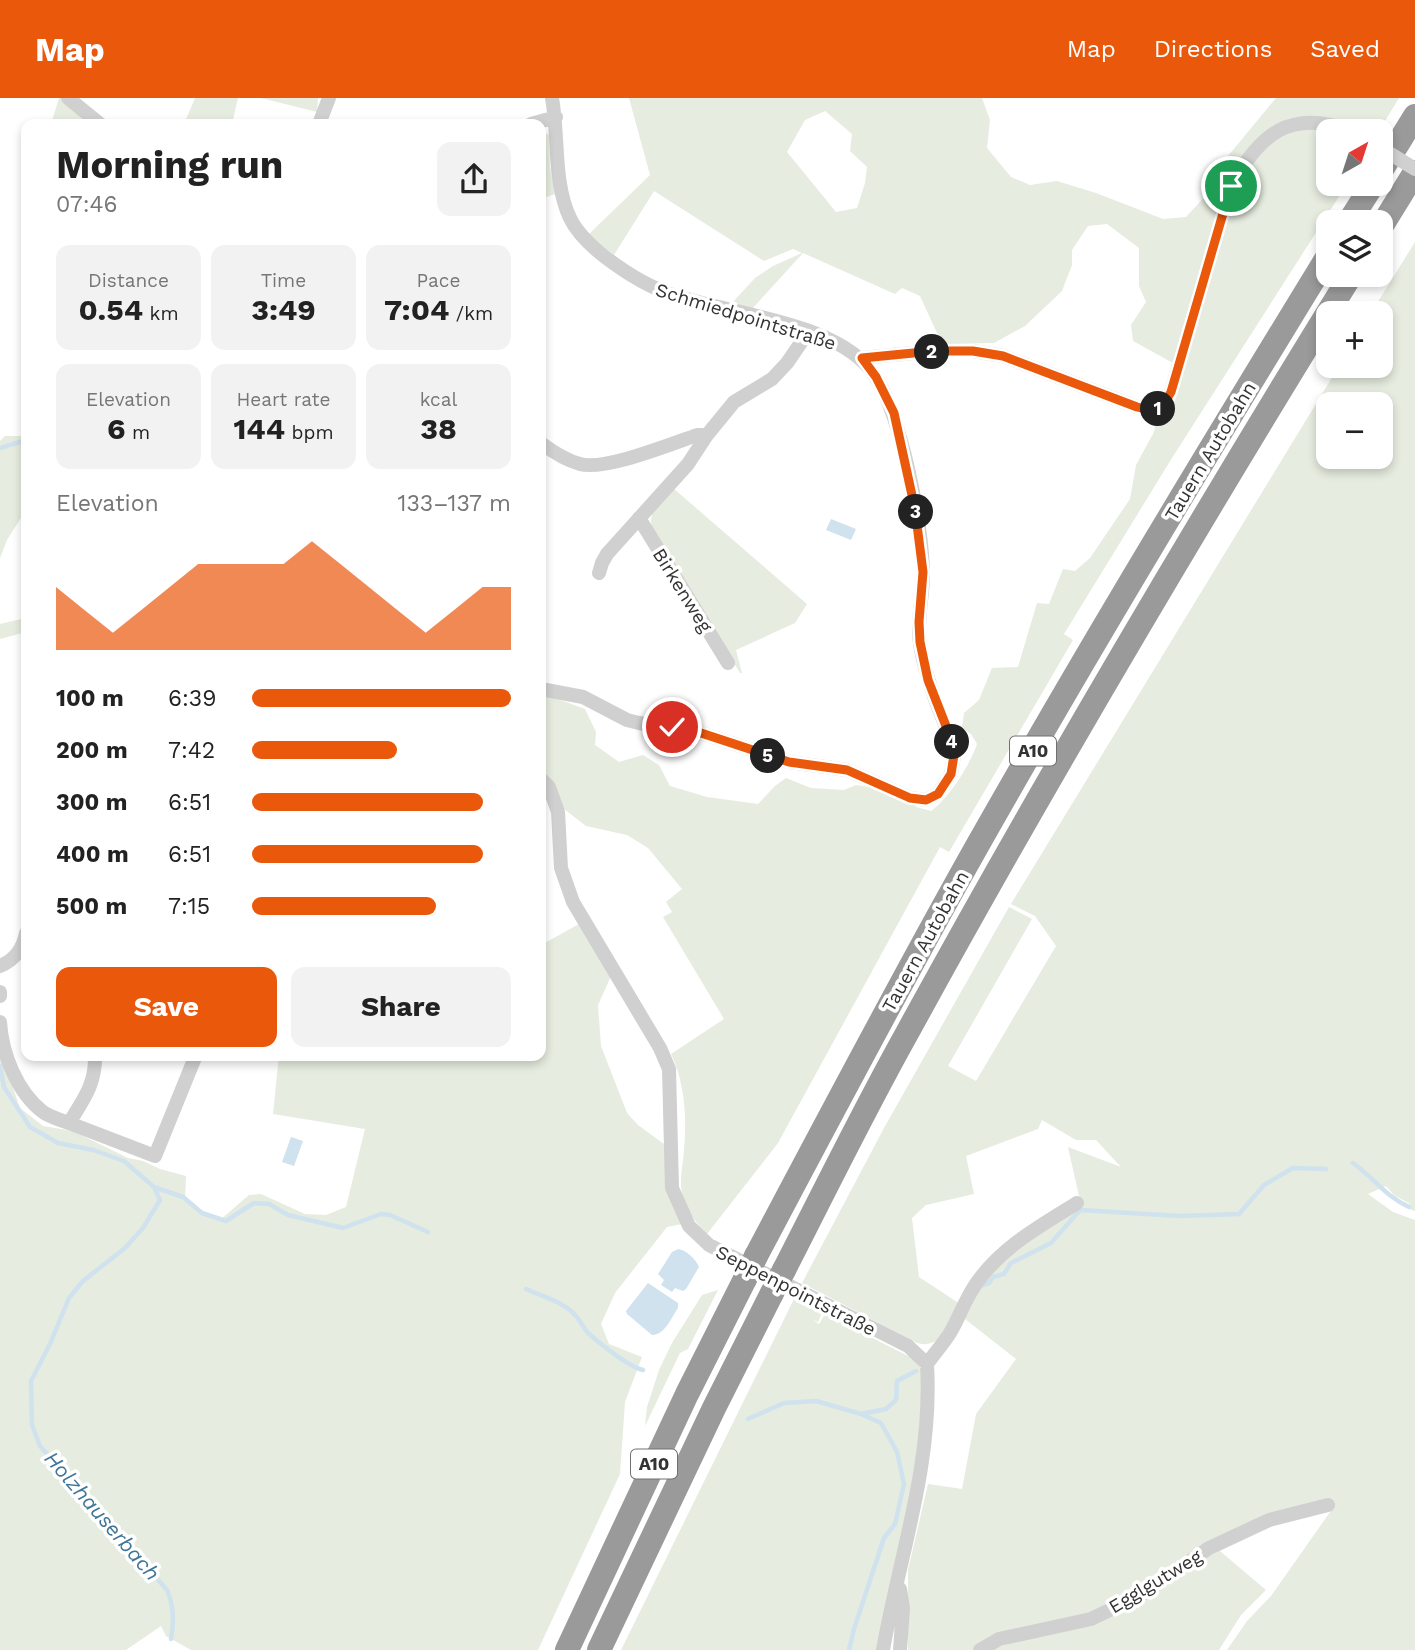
<!DOCTYPE html>
<html lang="en">
<head>
<meta charset="utf-8">
<style>
	:root { --surface:#fff; --page:#f2f2f2; --text:#222; --muted:#767676; --accent:#ea580c }
	body { margin:0; font-family:"Work Sans",sans-serif; background:var(--page); color:var(--text); height:100vh; display:flex; flex-direction:column; font-size:26px; white-space:nowrap }
	* { box-sizing:border-box; margin:0 }
	p { font-size:23px; color:var(--muted) }
	.icon { flex:none; width:38px; height:38px; fill:none; stroke:currentColor; stroke-width:2; stroke-linecap:round; stroke-linejoin:round }
	.map { position:relative; flex:1; overflow:hidden }
	.details { position:absolute; left:21px; top:21px; width:525px; height:942px; display:flex; flex-direction:column; background:var(--surface); border-radius:14px; box-shadow:0 4px 10px #0003 }
	.details>* { flex:none }
	.needle { width:46px; rotate:39deg }
	.controls { position:absolute; left:1316px; top:21px; display:grid; gap:14px }
	.controls a { display:grid; place-items:center; width:77px; height:77px; border-radius:14px; background:var(--surface); box-shadow:0 4px 10px #0003; font-size:35px }
	.pin { position:absolute; display:grid; place-items:center; width:60px; height:60px; color:#fff; margin:-30px; border:4px solid #fff; border-radius:50%; box-shadow:0 2px 7px #0007 }
	.km { position:absolute; width:35px; height:35px; margin:-18px; border-radius:50%; background:#222; color:#fff; font-size:19px; line-height:35px; text-align:center }
	.round { display:grid; place-items:center; flex:none; width:74px; height:74px; border-radius:14px; background:var(--page) }
	.head { display:flex; align-items:center; justify-content:space-between; height:119px; padding:0 35px }
	h1 { font-size:38px; font-weight:700; line-height:52px }
	.stats { display:grid; grid-template-columns:repeat(3,1fr); gap:10px; height:119px; padding:7px 35px }
	.stats div { display:grid; align-content:center; border-radius:14px; background:var(--page); text-align:center }
	.stats b { font-size:30px; font-weight:700 }
	.stats small { font-size:19px; font-weight:400 }
	.stats p { font-size:19px }
	.chart { height:196px; padding:14px 35px }
	.chart p { display:flex; justify-content:space-between }
	.chart svg { width:100%; height:126px; margin-top:7px; fill:var(--accent); opacity:.7 }
	.action { display:flex; gap:14px; margin-top:auto; padding:14px 35px }
	.action a { flex:1; height:80px; border-radius:14px; background:var(--accent); color:#fff; font-size:28px; font-weight:700; line-height:80px; text-align:center }
	.action a+a { background:var(--page); color:var(--text) }
	ul { padding:0 35px; list-style:none; font-size:23px }
	li { display:grid; grid-template-columns:112px 84px 1fr; align-items:center; height:52px }
	li i { height:18px; border-radius:9px; background:var(--accent) }
	header { display:flex; align-items:center; gap:42px; box-sizing:border-box; height:98px; padding:0 35px; background:var(--accent); color:#fff }
	header strong { font-size:33px }
	nav { display:flex; gap:38px; margin-inline-start:auto; font-size:24px }
	.map>svg:first-child { display:block }
</style>
</head>
<body>
<header>
<strong>Map</strong>
<nav><a>Map</a><a>Directions</a><a>Saved</a></nav>
</header>
<div class="map">
<svg width="1415" height="1552" viewBox="0 0 1415 1552">
	<rect width="100%" height="100%" fill="#fff"/>
	<path fill="#e6ecdf" fill-rule="evenodd" d="M59,0H63L97,26H51Z
		M195,0H238L232,26H184Z
		M261,0H318L317,14Z
		M629,0H982L990,22L987,50L1011,79L1030,87L1057,83L1096,95L1163,121L1186,119L1209,94L1228,58L1276,0H1399L1379,33L1365,25L1359,33H1328V86H1347L1172,360L1064,536L1073,542L949,754L940,749L778,1045L707,1136C698,1126 689,1117 685,1105C677,1086 683,1071 684,1052C687,1020 685,985 671,956L724,921L663,819L672,814L666,804L682,791L648,750L627,737L586,728L541,693V595L585,611L596,634L595,647L619,664L643,657L659,667L670,688L707,699L758,706L775,688L786,680L811,690L844,692L856,687L907,695L916,709L931,713C949,700 970,667 977,646L971,636L962,630L964,615L979,602L992,570L1018,569L1037,505L1049,506L1063,471L1075,473L1090,460L1130,401L1136,367L1154,334L1156,323C1180,309 1181,290 1173,265L1133,243L1131,227L1146,204L1139,188V150L1107,126L1088,128L1072,152V167L1062,193L1025,228L994,245L942,246L920,198L902,190L895,196L803,155L752,211L731,206L755,180L773,168L802,155L793,151L764,163L654,93L614,157L588,137L650,77ZM825,13L852,36L850,53L867,69L865,85L857,110L836,114L787,54L805,22Z
		M541,32L549,37L550,68L555,96L541,101Z
		M1415,144V1113L1409,1111L1410,1106L1394,1097L1386,1088L1368,1096L1393,1114L1415,1122V1552H1227L1247,1523L1271,1498L1335,1407L1328,1402L1220,1453L1266,1492L1241,1517L1219,1552H908V1472L928,1386L962,1391L976,1316L1016,1261L965,1221C975,1202 984,1180 999,1166C1024,1142 1056,1125 1084,1106L1079,1098L1068,1049L1121,1069L1096,1042H1076L1042,1022L1038,1031L966,1058L974,1096L926,1107L912,1120L919,1179L960,1206C950,1225 942,1252 917,1245L802,1185L884,1030L1009,809L1032,821L948,968L976,983L1056,848L1035,818L1011,806L1339,268H1381V215H1371ZM1328,306H1381V359H1328Z
		M5,338H26V412L7,442L0,460V343Z
		M673,390L807,506L795,525L736,552L742,575H740L652,431C647,413 661,403 673,390Z
		M26,514V534L0,541V526L21,521Z
		M579,826L611,878L598,907L601,948L627,1015L638,1027L668,1049L682,1126L667,1129L615,1195L601,1226L609,1246L642,1259L625,1304L620,1376L538,1552H191L166,1538L161,1528L126,1552H0V953L20,1010L43,1028L73,1033L128,1060L143,1063L160,1071L186,1078L185,1103L220,1122L249,1097L261,1096L305,1116L326,1117L346,1109L365,1031L273,1016L279,957H541V842L543,846Z
		M718,1192L688,1251L680,1255L645,1328L647,1309L659,1272L672,1245L702,1197Z
		M794,1201L822,1215L818,1224L812,1221L819,1226L825,1216L912,1260L919,1267L923,1276V1344L878,1552H621Z"/>
	<path fill="#cfe2ee" d="M831,421L856,431L851,442L826,432Z
		M291,1039L303,1043L294,1068L282,1064Z
		M678,1151C686,1152 696,1161 699,1169L686,1191L683,1193L675,1190L672,1194L661,1187L664,1182L658,1176L672,1154Z
		M648,1185L678,1205V1210C671,1220 665,1237 652,1237L627,1216L626,1213Z"/>
	<g fill="none" stroke-linecap="round" stroke-linejoin="round">
		<path stroke="#cfe2ee" stroke-width="4.5" d="M0,350L23,343L26,338
			M0,968L4,989L30,1029L58,1045L93,1052L124,1063L154,1089L183,1099L202,1115L226,1123L254,1105L269,1106L288,1117L343,1130L381,1116L390,1117L428,1134
			M1353,1065C1373,1079 1386,1099 1409,1109
			M154,1089L160,1102L143,1130L125,1150L83,1183L69,1200L50,1246L31,1283L32,1327L40,1348L167,1492C174,1509 174,1523 171,1541
			M980,1188L989,1185L993,1179L1004,1176L1011,1165L1051,1145L1080,1112L1180,1118L1239,1116L1264,1087L1293,1070L1326,1071
			M526,1191C541,1198 564,1204 575,1217C580,1222 583,1229 588,1235C599,1245 629,1269 643,1272
			M861,1316L886,1311L896,1302L897,1283L916,1273
			M748,1321L784,1305L816,1303L861,1316L881,1325L897,1354L904,1386L895,1426L884,1440L854,1531L849,1552"/>
		<path stroke="#d0d0d0" stroke-width="14" d="M68,0L100,26
			M319,26L329,0
			M531,26L556,19
			M862,260L934,253H973L1003,258L1137,309C1155,313 1162,311 1171,294L1231,88C1260,36 1290,10 1351,33
			M541,345C553,354 565,362 580,366C604,373 671,346 697,337H707L734,304L772,281L787,265L809,233
			M639,420L728,565
			M599,475L602,465L607,456L688,366L707,337
			M541,591L583,599L627,622L639,625L698,634L789,664L847,672L910,700L926,702L938,696L951,676L955,651C941,617 926,583 920,546C916,521 924,497 923,472C921,423 902,320 875,278C840,224 733,217 673,197C648,189 626,175 605,159C591,148 577,135 570,120C553,85 559,38 552,0
			M541,681L549,689L558,714L561,770L573,804L660,950L669,971L672,1090L689,1128L709,1147L908,1248L927,1266C933,1366 900,1455 883,1552
			M0,868C15,862 23,850 26,835
			M0,894V898
			M0,924C2,956 17,994 43,1014C50,1019 60,1022 69,1025C83,1002 96,986 95,957
			M69,1025L155,1058L196,957
			M927,1266C934,1256 943,1246 950,1235C960,1218 966,1199 978,1183C1003,1148 1042,1127 1077,1105
			M900,1491L903,1510L900,1552
			M980,1552L999,1541L1091,1521L1141,1497L1209,1450L1269,1422L1328,1407"/>
		<path stroke="#9a9a9a" stroke-width="24" d="M1381,73L1415,18
			M1349,124L1373,86
			M1381,129L1415,74
			M756,1158C828,1022 900,885 976,750C1089,550 1208,354 1328,158
			M784,1172C824,1094 863,1014 906,937C1047,679 1197,427 1351,177
			M567,1552L687,1296L745,1181
			M599,1552L714,1310L772,1195"/>
		<path stroke="#d0d0d0" stroke-width="14" d="M1381,50L1415,71"/>
		<path stroke="#9a9a9a" stroke-width="24" d="M745,1181L756,1158
			M772,1195L784,1172"/>
	</g>
	<g fill="none" stroke-linecap="round" stroke-linejoin="round">
		<defs>
			<path id="route" d="M672,629L698,634L789,664L847,672L910,700L926,702L938,696L951,676L955,651L928,582L920,544L919,524L923,474L915,411L894,315L876,279L862,260L934,253H973L1003,258L1137,309C1155,314 1162,311 1171,294L1231,88"/>
		</defs>
		<use href="#route" stroke="#fff" stroke-width="14"/>
		<use href="#route" stroke="#ea580c" stroke-width="9"/>
	</g>
	<g text-anchor="middle" stroke-width="7" stroke-linejoin="round" paint-order="stroke">
		<g fill="#fff" stroke="#707070" stroke-width="2">
			<rect x="1010" y="638.5" width="46" height="29" rx="5"/>
			<rect x="631" y="1351.5" width="46" height="29" rx="5"/>
		</g>
		<g font-size="18" font-weight="bold" fill="#333">
			<text x="1033" y="659">A10</text>
			<text x="654" y="1372">A10</text>
		</g>
		<g font-size="19" fill="#333" stroke="#fff">
			<text transform="translate(746 218) rotate(17)" y="7">Schmiedpointstraße</text>
			<text transform="translate(1210 353) rotate(-59)" y="7">Tauern Autobahn</text>
			<text transform="translate(683 492) rotate(58)" y="7">Birkenweg</text>
			<text transform="translate(925 843) rotate(-61)" y="7">Tauern Autobahn</text>
			<text transform="translate(796 1192) rotate(27)" y="7">Seppenpointstraße</text>
			<text transform="translate(1155 1483) rotate(-31)" y="7">Egglgutweg</text>
		</g>
		<g font-size="21" font-style="italic" fill="#3f7597" stroke="#fff">
			<text transform="translate(102 1418) rotate(49)" y="7">Holzhauserbach</text>
		</g>
	</g>
</svg>
<div class="controls">
<a><svg class="needle" viewBox="-14 -14 28 28"><path d="M0-13l5 13h-10z" fill="#e53935"/><path d="M0 13l5-13h-10z" fill="#767676"/></svg></a>
<a><svg class="icon" aria-label="layers" viewBox="0 0 24 24"><path d="M12 4l9 5-9 5-9-5zM3 14l9 5 9-5"/></svg></a>
<a>+</a>
<a>−</a>
</div>
<div class="pin" style="left:1231px;top:88px;background:#1e9e55"><svg class="icon" aria-label="arrive" viewBox="0 0 24 24"><path d="M6 21V4h12l-3 4 3 4H6"/></svg></div>
<div class="pin" style="left:672px;top:629px;background:#d93025"><svg class="icon" aria-label="check" viewBox="0 0 24 24"><path d="M5 12l5 5 9-10"/></svg></div>
<b class="km" style="left:1158px;top:311px">1</b>
<b class="km" style="left:932px;top:254px">2</b>
<b class="km" style="left:916px;top:414px">3</b>
<b class="km" style="left:952px;top:644px">4</b>
<b class="km" style="left:768px;top:658px">5</b>
<section class="details">
<div class="head"><div><h1>Morning run</h1><p>07:46</p></div><a class="round"><svg class="icon" aria-label="share" viewBox="0 0 24 24"><path d="M12 15V3M7 8l5-5 5 5M5 13v7h14v-7"/></svg></a></div>
<div class="stats">
<div><p>Distance</p><b>0.54<small> km</small></b></div>
<div><p>Time</p><b>3:49</b></div>
<div><p>Pace</p><b>7:04<small> /km</small></b></div>
</div>
<div class="stats">
<div><p>Elevation</p><b>6<small> m</small></b></div>
<div><p>Heart rate</p><b>144<small> bpm</small></b></div>
<div><p>kcal</p><b>38</b></div>
</div>
<div class="chart"><p><span>Elevation</span>133–137 m</p>
<svg viewBox="0 0 160 44" preserveAspectRatio="none"><path d="M0 44V22L10 30L20 38L30 30L40 22L50 14L60 14L70 14L80 14L90 6L100 14L110 22L120 30L130 38L140 30L150 22L160 22V44z"/></svg>
</div>
<ul>
<li><b>100 m</b>6:39<i style="width:100%"></i></li>
<li><b>200 m</b>7:42<i style="width:56%"></i></li>
<li><b>300 m</b>6:51<i style="width:89%"></i></li>
<li><b>400 m</b>6:51<i style="width:89%"></i></li>
<li><b>500 m</b>7:15<i style="width:71%"></i></li>
</ul>
<div class="action"><a>Save</a><a>Share</a></div>
</section>
</div>
</body>
</html>
